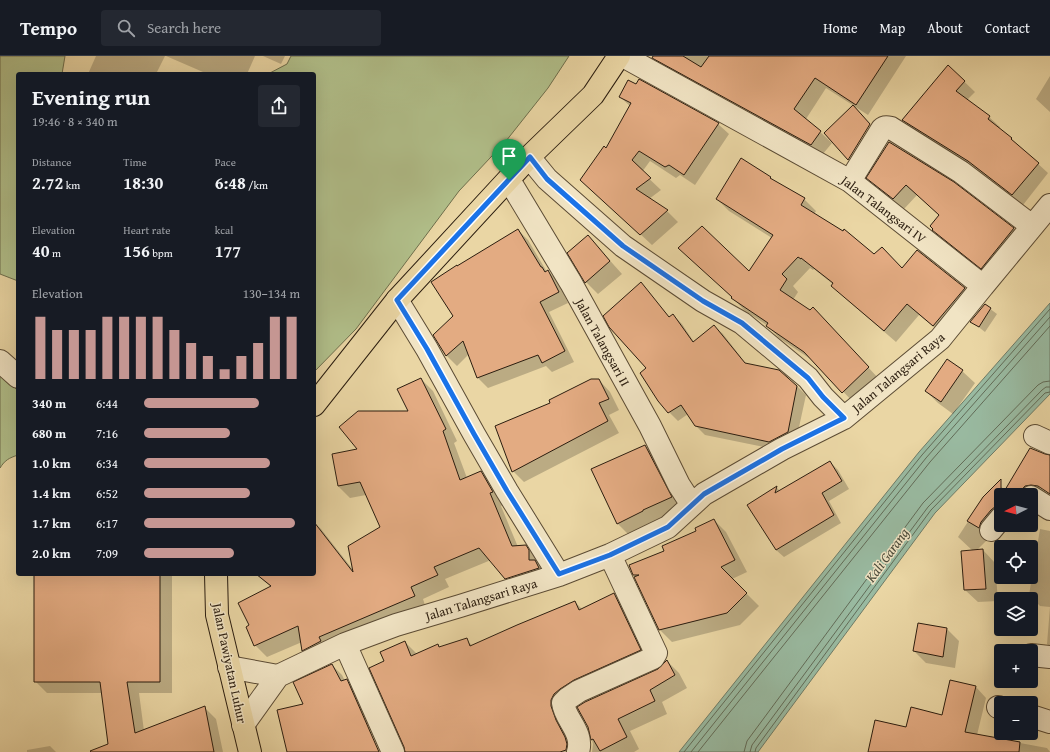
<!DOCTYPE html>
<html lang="en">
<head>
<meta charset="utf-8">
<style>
	:root { --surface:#171b24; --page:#242831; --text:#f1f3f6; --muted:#9ea1a6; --line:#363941; --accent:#c59692 }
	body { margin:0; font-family:"Gentium Book Plus",serif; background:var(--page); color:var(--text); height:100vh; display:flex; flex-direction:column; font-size:15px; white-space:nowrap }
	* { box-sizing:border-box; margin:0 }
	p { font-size:13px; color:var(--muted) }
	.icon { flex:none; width:22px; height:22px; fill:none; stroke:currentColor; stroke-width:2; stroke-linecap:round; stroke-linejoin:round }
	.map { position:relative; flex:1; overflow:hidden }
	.details { position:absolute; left:16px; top:16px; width:300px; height:504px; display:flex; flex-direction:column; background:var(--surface); border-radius:4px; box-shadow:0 4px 16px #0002 }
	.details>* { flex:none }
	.needle { width:26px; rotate:264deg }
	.controls { position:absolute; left:994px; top:432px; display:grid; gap:8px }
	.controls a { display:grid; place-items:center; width:44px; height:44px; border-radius:4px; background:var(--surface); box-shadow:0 4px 16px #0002; font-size:20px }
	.pin { position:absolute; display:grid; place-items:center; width:34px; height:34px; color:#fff; margin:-41px -17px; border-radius:50% 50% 50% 0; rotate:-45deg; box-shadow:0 0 4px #0007 }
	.pin .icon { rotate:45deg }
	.round { display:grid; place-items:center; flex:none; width:42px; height:42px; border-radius:4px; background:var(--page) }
	.headline { display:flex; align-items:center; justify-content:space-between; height:68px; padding:0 16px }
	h1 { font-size:22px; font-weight:800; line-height:30px }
	.metrics { display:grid; grid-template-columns:repeat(3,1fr); gap:6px; height:68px; padding:4px 16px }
	.metrics div { display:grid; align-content:center }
	.metrics b { font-size:17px; font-weight:800 }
	.metrics small { font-size:11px; font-weight:400 }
	.metrics p { font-size:11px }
	.chart { height:112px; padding:8px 16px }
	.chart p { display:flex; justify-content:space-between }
	.chart svg { width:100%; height:72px; margin-top:4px; stroke:var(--accent); stroke-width:6 }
	ul { padding:0 16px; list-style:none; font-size:13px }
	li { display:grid; grid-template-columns:64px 48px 1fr; align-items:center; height:30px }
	li i { height:10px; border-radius:5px; background:var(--accent) }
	header { display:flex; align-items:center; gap:24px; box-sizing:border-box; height:56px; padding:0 20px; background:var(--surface); border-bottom:1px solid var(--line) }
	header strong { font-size:19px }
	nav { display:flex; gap:22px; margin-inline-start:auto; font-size:14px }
	.search { width:280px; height:36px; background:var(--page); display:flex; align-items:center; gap:10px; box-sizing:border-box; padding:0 14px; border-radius:4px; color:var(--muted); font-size:15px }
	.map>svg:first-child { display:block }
</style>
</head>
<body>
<header>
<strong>Tempo</strong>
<div class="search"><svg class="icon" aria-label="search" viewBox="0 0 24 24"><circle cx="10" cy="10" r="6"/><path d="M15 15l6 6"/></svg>Search here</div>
<nav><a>Home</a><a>Map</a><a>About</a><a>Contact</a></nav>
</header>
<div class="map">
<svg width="1050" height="696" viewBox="0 0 1050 696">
	<rect width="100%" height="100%" fill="#ead6a4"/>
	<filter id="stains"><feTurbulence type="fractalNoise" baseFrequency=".005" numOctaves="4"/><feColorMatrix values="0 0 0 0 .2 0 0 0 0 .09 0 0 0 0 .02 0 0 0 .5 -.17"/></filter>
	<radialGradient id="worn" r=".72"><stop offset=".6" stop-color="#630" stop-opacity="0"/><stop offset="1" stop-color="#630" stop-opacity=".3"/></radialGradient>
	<path fill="#b1bf8a" stroke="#6e6e4c" d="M0,0H65L62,18H18V225L0,218Z
		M291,0H569L548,32L506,85L459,135L356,273L314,316V18H268L287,8Z
		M0,316L18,335V399C9,402 5,404 0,412Z"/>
	<path fill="#99baa1" stroke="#6d7b67" d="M1050,247V338L935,457L758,696H679L919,396Z"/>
	<path fill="#0003" d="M96,0H165L156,18H88Z
		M166,0H255L247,18H202L203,16Z
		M263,0H285L281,8Z
		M654,0H906L868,59L826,32L806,63L832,87L822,99L665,13L653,2Z
		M948,10L975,36L967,44L989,61L1000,71L999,73L1011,83L1048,117L1023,149L979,115L913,74L903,64Z
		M1050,20V56L1036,43Z
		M620,41L718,68L729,78L695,129L680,119L676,122L650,105L642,116L661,134L649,143L667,155L678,166L652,189L593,134L607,94L630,50Z
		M770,122L804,143L816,155L814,158L874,199L903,213L917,195L965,233L976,244L946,281L919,259L896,286L844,241L833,230L834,229L814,213L813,214L810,212L793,230L798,236L793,244L824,264L880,324L855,348L815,306L779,282L768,270L744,254L733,242L772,182L729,155L717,143Z
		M868,122L953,127L1014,173L1024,184L992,223L944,185L934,174L940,160L917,139L904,153L878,133Z
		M518,174L528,184L547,216L548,215L558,225L568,247L549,256L574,306L552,316L546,310L488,332L478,322L469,298L457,310L447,300L435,279L454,260L457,211Z
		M588,180L622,218L598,238L586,226Z
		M641,227L670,262L673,259L682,268L694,286L714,270L723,278L747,309L797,330L806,339L796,385L778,394L705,379L696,370L688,358L678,365L669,356L647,312Z
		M985,249L997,258L985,276L972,266Z
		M962,315L975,327L953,358L938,347L926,335Z
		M421,323L433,335L457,385L454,387L467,422L481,416L493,428L504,448L501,450L518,491L525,490L538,502L540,507V511L547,517L518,534L491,504L445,523L449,531L423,543L426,552L315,606L303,594L302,586L267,601L255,589L251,570L271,531L256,518H314V466L321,473L354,515L381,472L366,439L350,442L338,430L359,394L409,356Z
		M599,324L610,336L619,354L609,359L619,377L524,426L513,415Z
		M645,390L657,402L683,454L630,480L618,468L592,414Z
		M1050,400V439L1046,435L1048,424L1031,441V439H1001V465L989,482L976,495L983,494L995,507L998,545L978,546L965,534L973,495L958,481L984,441L998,427L1005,435Z
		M830,406L838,414L849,433L829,445L841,467L784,501L776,494L749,449L776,431L780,435Z
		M714,464L726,476L747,516L732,523L759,550L740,569L672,586L660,574L636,521L634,518L666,495Z
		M1040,473L1050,475V591L1047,588L1050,551L1040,550L1029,539Z
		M35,518H172V637H139L144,675L204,651L216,663L223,696H111L102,637H47L35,625Z
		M614,538L626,550L652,606L566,650L577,696H406L385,605L405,586L417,598L438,589L440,592L466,584L473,590L575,546L582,553Z
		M919,568L947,573L959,585L955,612L926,607L914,595Z
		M667,605L679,617L687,632L662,646L667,658L630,675L639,693L634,696H592L593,688L589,672L659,614Z
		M332,609L342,619L345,625L346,624L356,634L371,666L367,667L377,696H292L304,649Z
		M976,631L986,642L977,679L1047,692L1050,696H869L907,672L943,660Z
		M50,690L56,696H27V694Z"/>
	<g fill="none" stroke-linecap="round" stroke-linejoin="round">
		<path stroke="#626c58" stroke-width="1" d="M684,696L922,399L1050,253
			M691,696L926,402L1050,261
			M698,696L930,406L1050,270
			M744,696L747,685L923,447L1038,329L1043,326L1050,325
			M750,696L752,689L928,451L1042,334L1046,331H1050
			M755,696L756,692L931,454L1045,337L1050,336"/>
	</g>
	<path fill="#e3ab82" stroke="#2b1d0f" d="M653,0H683L701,11L709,0H888L856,49L815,22L794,53L821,75L811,89L652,2Z
		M948,9L965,25L956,35L990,60L988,63L1012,82L1011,83L1039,107L1012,139L968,105L902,64Z
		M639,23L719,67L684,119L669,109L665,111L639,95L632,104L651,122L636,133L668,154L640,179L580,124L604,90L606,92L631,47L619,41L628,24L636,28Z
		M853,49L870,68L848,104L824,77Z
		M889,86L954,126L1014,172L981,213L932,174L933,173L930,170L939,159L906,129L893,143L866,122Z
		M741,102L771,121L770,122L805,142L801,149L843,175L844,173L874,198L882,191L902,212L917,194L965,232L933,270L907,248L884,275L831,230L833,227L801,202V203L798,201L782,218L787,223L780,234L810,254L813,251L869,311L842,337L804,296L766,270L768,267L731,242L732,241L678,192L702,170L749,215L773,179L716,143Z
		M518,173L541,211H542L545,216L548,214L559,236L540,246L565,295L542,307L538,299L477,322L463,285L446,300L433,279L453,260L431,226L457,209V210Z
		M588,179L610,205L585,227L567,197Z
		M641,226L669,261L673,258L693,286L714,269L745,307L779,314L797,330L788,376L769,386L695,370L681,349L668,357L658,345L640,317L646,312L609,271L603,260Z
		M985,248L991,252L979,271L970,266Z
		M947,303L963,314L941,346L925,335Z
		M421,322L446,373L443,375L460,424L481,415L493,436L490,437L512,490L526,489L529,494V504H535L539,512L505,523L479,492L434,511L438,519L411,531L415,540L319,581L321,585L302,595L298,570L254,590L246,571L249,569L238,547L271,530L256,518H314V466L353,516L348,490L380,471L360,426L338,430L332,398L357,393L339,371L358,355H408L397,333Z
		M591,323H599L609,343L599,347L608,365L512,416L495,370L550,347L549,344Z
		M645,389L672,441L643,454V455L617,468L591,413Z
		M1030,392L1045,398L1050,399V438L1038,430L1031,429L1025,430L1021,434L1019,439H1002Z
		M830,405L842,425L822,437L834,459L776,494L747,449L777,430L775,437Z
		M1001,423V449L996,450L991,454L981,466L979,472L967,465L983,441Z
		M714,463L735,504L721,511L747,537L727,557L659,574L634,521L639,519H633L629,509L664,495L662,490L696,475L695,472Z
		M983,493L986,533L964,534L961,495Z
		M34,518H160V626H127L135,677L205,650L214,696H91L90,695L108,688L100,626H34Z
		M614,537L641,594L574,624L560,633L554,638L551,644V650L556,664L565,681L567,688L566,694L560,696H405L404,691L369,612L384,605L380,596L405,585L411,600L438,588L439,591L467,582L470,590L517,569L575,545L579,554Z
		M918,567L947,572L943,601L913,595Z
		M667,604L675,619L650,634L655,645L618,663L627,681L600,695L593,683L591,684L588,671L577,651L585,646L658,613Z
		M332,608L341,625L347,623L379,696H287L277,654L303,648L293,626Z
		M950,624L976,630L965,676L1020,686L1019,696H868L875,664L906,671L911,651L942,659Z"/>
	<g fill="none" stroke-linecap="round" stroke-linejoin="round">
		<defs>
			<path id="minor" d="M623,0L850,125L983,230L1050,149
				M529,101L547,123L623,190L703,245L742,267L808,322L823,341L844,362
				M509,124L571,227L650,370L679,429L692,449
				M850,125L882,73C885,70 887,71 891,72L961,116L1032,170
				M397,244L427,293L474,378L507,435L559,519
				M0,305L18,321
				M1035,380L1050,387
				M1031,441L1050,453
				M991,474L1001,462
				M345,588L393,696
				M1031,599L1050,601
				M229,611L278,620
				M998,651L1001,652
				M1031,660L1050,666
				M243,669L278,620L345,588L396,569L460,550L559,519L610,499L668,471L704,438L782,393L844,362L940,283L983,230
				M578,696C584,676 565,664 563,647L567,643L579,635L653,602L656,597L610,499"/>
			<path id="major" d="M314,349L397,244L529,101L593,39L619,0
				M216,518L217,559L250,696"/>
		</defs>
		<use href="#minor" stroke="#5b4b34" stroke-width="24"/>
		<use href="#major" stroke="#2b1d0f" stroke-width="24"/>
		<use href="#minor" stroke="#f1e4c4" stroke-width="22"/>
		<use href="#major" stroke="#ead6a4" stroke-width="22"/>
	</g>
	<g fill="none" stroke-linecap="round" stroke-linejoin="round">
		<defs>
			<path id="route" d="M530,101L547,123L623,190L703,245L742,267L808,322L823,341L844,362L782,393L704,438L668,471L610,499L559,518L507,435L474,378L427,293L397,244Z"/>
		</defs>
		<use href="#route" stroke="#fff" stroke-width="8"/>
		<use href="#route" stroke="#1a73e8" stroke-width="5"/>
	</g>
	<g text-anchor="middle" stroke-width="3" stroke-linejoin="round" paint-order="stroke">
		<g font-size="13" fill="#2b1d0f" stroke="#f1e4c4">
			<text transform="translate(884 153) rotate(37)" y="5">Jalan Talangsari IV</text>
			<text transform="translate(603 286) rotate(61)" y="5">Jalan Talangsari II</text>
			<text transform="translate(898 316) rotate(-40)" y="5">Jalan Talangsari Raya</text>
			<text transform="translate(481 543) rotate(-17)" y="5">Jalan Talangsari Raya</text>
			<text transform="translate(230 607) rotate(78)" y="5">Jalan Pawiyatan Luhur</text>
		</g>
		<g font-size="14" font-style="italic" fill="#4c4c3b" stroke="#f1e4c4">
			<text transform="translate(887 499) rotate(-54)" y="5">Kali Garang</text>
		</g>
	</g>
	<rect width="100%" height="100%" filter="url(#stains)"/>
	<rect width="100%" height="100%" fill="url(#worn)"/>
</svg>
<div class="controls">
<a><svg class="needle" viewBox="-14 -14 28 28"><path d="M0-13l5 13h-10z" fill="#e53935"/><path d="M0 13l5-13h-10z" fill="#9ea1a6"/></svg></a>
<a><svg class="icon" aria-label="locate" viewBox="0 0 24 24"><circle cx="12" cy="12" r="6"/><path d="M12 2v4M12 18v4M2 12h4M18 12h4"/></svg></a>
<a><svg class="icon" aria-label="layers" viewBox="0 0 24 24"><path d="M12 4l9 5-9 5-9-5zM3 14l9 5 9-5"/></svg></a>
<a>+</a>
<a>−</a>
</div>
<div class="pin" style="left:509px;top:124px;background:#1e9e55"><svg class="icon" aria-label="arrive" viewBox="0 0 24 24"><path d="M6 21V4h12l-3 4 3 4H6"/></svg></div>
<section class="details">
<div class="headline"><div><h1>Evening run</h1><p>19:46 · 8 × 340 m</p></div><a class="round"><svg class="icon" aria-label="share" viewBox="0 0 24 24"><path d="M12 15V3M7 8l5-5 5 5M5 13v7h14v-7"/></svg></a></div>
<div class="metrics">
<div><p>Distance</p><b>2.72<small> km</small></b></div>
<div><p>Time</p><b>18:30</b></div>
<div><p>Pace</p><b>6:48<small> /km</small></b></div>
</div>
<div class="metrics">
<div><p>Elevation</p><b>40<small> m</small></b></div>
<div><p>Heart rate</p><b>156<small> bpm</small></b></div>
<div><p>kcal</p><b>177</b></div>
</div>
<div class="chart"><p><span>Elevation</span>130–134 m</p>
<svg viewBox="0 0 160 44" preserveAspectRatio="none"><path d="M5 44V6M15 44V14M25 44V14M35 44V14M45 44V6M55 44V6M65 44V6M75 44V6M85 44V14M95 44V22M105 44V30M115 44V38M125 44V30M135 44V22M145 44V6M155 44V6"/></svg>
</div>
<ul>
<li><b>340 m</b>6:44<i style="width:74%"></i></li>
<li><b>680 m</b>7:16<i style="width:55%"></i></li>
<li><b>1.0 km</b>6:34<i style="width:81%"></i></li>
<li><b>1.4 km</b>6:52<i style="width:68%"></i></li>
<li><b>1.7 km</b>6:17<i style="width:97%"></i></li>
<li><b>2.0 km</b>7:09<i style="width:58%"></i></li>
</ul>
</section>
</div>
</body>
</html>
